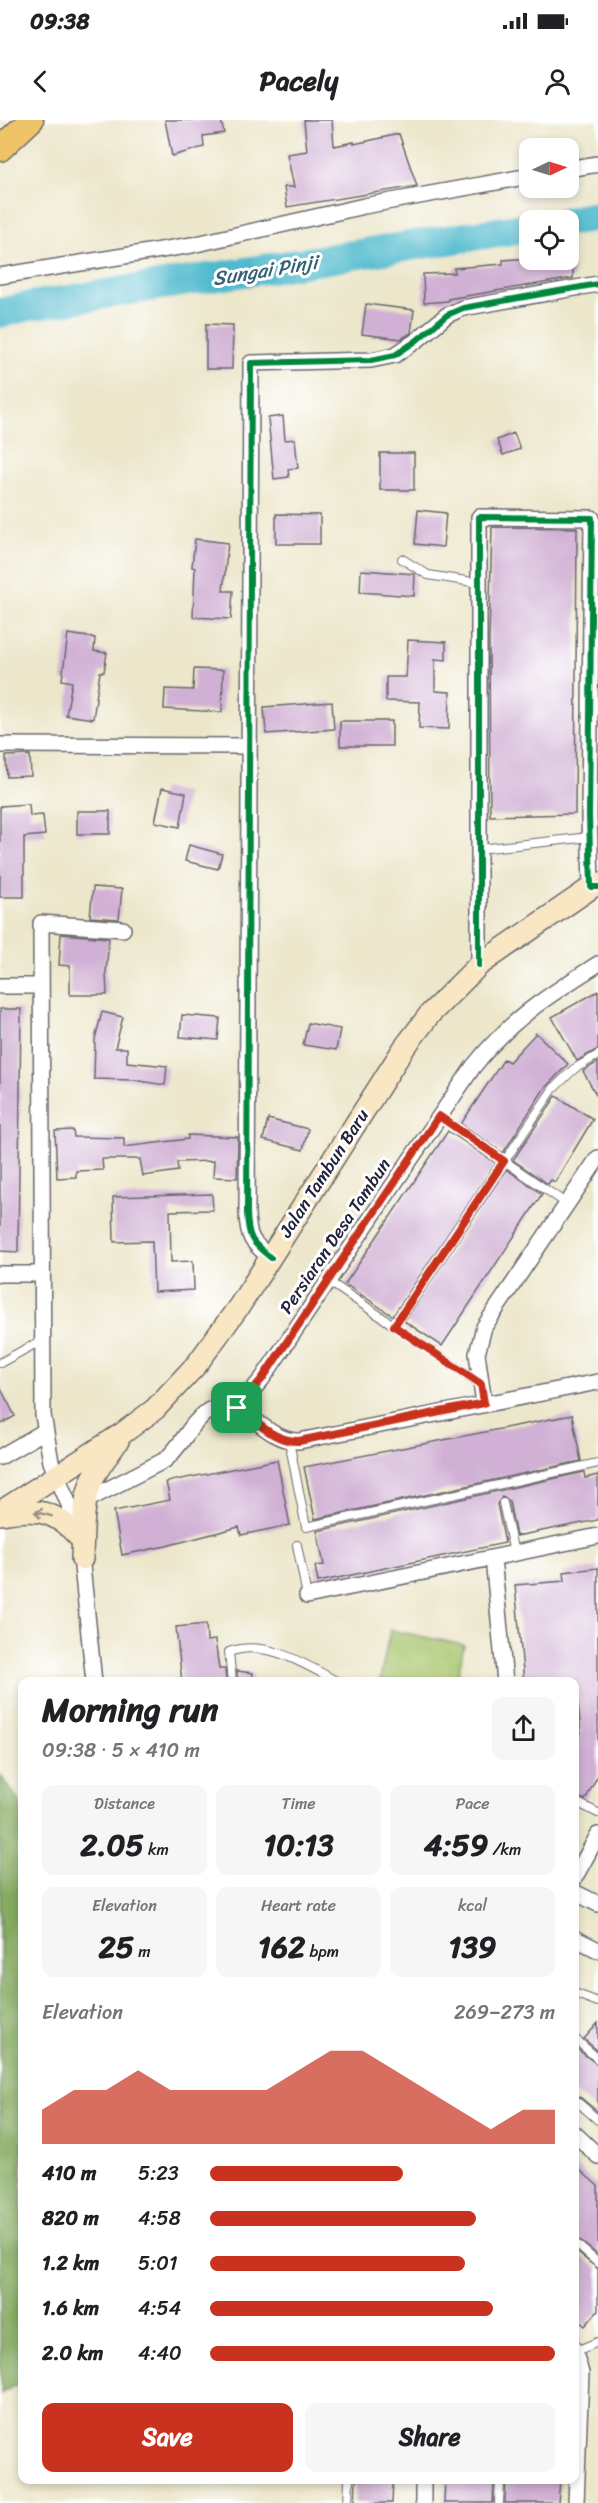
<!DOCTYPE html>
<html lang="en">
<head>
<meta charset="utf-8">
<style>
	:root { --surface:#fff; --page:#f6f6f6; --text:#202124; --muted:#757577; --accent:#c8321e }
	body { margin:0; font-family:Sriracha,sans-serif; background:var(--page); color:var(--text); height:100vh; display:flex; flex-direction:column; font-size:22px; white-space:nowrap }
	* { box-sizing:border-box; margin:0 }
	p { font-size:20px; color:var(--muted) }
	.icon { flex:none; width:33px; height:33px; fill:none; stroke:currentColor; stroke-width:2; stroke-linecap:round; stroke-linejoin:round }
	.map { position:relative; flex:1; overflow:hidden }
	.details { position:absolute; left:18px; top:1557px; width:561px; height:807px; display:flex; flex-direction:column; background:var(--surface); border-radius:12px; box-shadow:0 3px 9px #0003 }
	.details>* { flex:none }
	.needle { width:39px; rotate:86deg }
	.tools { position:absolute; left:519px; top:18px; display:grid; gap:12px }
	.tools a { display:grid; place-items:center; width:60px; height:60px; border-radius:12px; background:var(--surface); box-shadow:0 3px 9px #0003; font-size:30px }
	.pin { position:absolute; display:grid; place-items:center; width:51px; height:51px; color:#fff; margin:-26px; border-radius:12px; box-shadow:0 3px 9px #0006 }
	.round { display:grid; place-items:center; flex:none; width:63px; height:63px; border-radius:12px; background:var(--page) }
	.headline { display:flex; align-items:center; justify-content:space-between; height:102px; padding:0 24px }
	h1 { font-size:33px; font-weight:700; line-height:45px }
	.figures { display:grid; grid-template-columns:repeat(3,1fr); gap:9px; height:102px; padding:6px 24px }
	.figures div { display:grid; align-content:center; border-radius:12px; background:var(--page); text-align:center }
	.figures b { font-size:30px; font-weight:700 }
	.figures small { font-size:16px; font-weight:400 }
	.figures p { font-size:16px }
	.chart { height:168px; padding:12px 24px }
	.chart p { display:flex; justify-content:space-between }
	.chart svg { width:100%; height:108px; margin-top:6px; fill:var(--accent); opacity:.7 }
	.button { display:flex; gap:12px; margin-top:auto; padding:12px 24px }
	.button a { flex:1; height:69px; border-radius:12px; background:var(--accent); color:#fff; font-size:24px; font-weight:700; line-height:69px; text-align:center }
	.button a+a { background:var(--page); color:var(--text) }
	ul { padding:0 24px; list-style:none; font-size:20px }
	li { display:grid; grid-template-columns:96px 72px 1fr; align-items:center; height:45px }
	li i { height:15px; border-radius:8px; background:var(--accent) }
	.status { display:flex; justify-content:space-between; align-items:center; height:42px; padding:0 30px; background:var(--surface); direction:ltr }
	.status svg { height:16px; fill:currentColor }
	header { display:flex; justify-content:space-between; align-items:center; height:78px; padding:0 24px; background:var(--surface); font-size:27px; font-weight:700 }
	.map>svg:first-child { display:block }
</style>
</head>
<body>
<div class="status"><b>09:38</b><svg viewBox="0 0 49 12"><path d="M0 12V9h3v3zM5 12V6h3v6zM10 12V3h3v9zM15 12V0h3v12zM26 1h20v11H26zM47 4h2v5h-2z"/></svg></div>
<header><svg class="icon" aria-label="back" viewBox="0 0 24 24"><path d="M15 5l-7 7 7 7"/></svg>Pacely<svg class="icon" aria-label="person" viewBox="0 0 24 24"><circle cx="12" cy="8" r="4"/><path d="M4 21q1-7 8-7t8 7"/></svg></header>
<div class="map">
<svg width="598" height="2383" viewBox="0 0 598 2383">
	<rect width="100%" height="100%" fill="#fff"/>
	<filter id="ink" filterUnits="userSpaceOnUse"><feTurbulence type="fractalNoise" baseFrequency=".0167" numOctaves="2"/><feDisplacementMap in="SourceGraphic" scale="12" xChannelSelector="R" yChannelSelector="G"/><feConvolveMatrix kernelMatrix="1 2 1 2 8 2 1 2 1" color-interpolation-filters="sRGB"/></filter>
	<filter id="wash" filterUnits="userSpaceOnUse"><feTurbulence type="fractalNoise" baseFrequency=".008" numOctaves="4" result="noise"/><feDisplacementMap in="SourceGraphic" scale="24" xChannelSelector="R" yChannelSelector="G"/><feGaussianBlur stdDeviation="1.35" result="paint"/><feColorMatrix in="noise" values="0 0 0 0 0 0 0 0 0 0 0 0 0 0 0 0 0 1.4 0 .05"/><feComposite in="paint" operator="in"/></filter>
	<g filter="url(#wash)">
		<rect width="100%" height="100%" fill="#ece6ca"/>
		<path fill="#a7c46c" stroke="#647354" stroke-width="1.5" d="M390,1510L464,1525L457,1561L380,1560Z"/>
		<path fill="#85aa60" stroke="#54664e" stroke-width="1.5" d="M0,1655L22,1685V2262L0,2274Z"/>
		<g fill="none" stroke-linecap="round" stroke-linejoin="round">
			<path stroke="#50bacd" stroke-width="30" d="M568,101L598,96
				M0,193L30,186L530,107"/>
		</g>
		<g id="blocks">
			<path fill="#d0b0d4" d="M165,0H221L224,13L203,16L204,27L172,36Z
				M304,0H332L334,26L354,22V24L399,14L417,66L287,87L284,67H294L287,34L307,31Z
				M529,138L573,140V158L448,179V181L424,183L423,154L455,153L454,148L503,144V140Z
				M366,184L414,190L411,213L401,219L362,214Z
				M206,204L233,205L232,249H206Z
				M283,296L285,320L295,319L298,348L288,349L289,357L274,359L268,298Z
				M514,313L520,329L503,335L497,320Z
				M380,333H414V370H380Z
				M418,390L446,393L443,427L415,424Z
				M276,394L320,395V424H276Z
				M492,407L577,408L575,694L490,696L489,517Z
				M195,419L228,423L223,471H233L231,499L193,497L195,448L192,447Z
				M361,450L415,454L414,476L360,472Z
				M68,514L95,518L94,531L107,533L104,552H100L93,599L66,595L72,562L62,560Z
				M408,520L446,522V540L435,539V571L450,572L449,609L419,608L420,582L386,581V557H406Z
				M194,549L223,550L222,592L164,589L165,569L193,570Z
				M332,582L334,609L266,614L264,587Z
				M340,601H392V626H340Z
				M30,635L31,656L7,657L6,636Z
				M162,668L186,673L180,707L155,702Z
				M29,684L30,696L43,695L45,715L24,717V777H0V686Z
				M77,691H110V714H77Z
				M189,725L222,734L218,749L185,741Z
				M93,767L122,769L119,799L90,797Z
				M61,814L109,818L106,853L107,875H70V846L59,845Z
				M598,871V929L577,941L552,897Z
				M0,889H21L18,1132L0,1131Z
				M102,892L123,897L115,928H127V942L167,946L165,965L133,960L94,959L95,919Z
				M182,895L220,898L218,920L180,917Z
				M308,903L340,909L336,930L303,925Z
				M536,913L568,944L544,969L503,1033L461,1004L504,939L509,942Z
				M598,942V978L583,951Z
				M556,976L593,999L555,1062L551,1060L548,1064L513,1040Z
				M268,999L308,1009L303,1030L263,1020Z
				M73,1010L74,1017L124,1018V1027L188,1019V1015L238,1017L237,1058L213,1057L214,1041L177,1042L178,1051L143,1056L140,1039H102L103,1050L76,1051V1057L57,1058L55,1011Z
				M448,1011L496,1043L393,1196L345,1164Z
				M506,1049L542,1074L442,1226L404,1201Z
				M212,1074L213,1090L170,1091L171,1142L193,1141L194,1170L154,1172L152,1121L114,1122L113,1077Z
				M0,1267L15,1296L0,1305Z
				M572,1295L581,1341L315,1399L304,1347Z
				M277,1340L290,1405L241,1415L239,1407L166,1426L122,1435L114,1391L170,1380L166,1362Z
				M584,1352L585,1358L598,1355V1400L516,1416L509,1381L502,1377L497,1384L505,1423L318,1462L315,1446L324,1445L317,1411Z
				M598,1448V1655L585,1680L574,1675V1627L581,1613L576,1562H524L515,1465L565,1461L564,1452Z
				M206,1504L207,1521L215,1520L219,1549H225L226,1562H182L176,1507Z
				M237,1551L253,1553L252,1562H238Z
				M598,1903V1931L584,1919Z
				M577,1929L598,1945V1992L574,1972V1932Z
				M574,2045L598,2066V2135L574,2116Z
				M574,2130L598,2149V2191L585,2206L574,2197Z
				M356,2360H393L392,2383H355Z
				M445,2360H494L493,2383H444Z
				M506,2360H560L558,2383H505Z"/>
		</g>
	</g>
	<g filter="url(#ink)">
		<use href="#blocks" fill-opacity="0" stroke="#69676d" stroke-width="1.5"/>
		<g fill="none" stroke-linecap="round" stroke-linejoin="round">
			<defs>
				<path id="service" d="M402,439L428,455L479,463
					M479,729L590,717
					M439,996L567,1084
					M328,1161L481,1264
					M394,1206L553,969L574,949L598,935
					M0,1243L42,1220
					M289,1321L306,1407L598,1343
					M503,1383L514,1433
					M297,1425L307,1476
					M232,1562L229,1532C266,1518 306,1545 338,1562
					M574,1681L598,1693
					M574,1873L598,1882
					M574,1918L598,1939
					M574,1979L598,2000
					M574,2122L598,2143
					M576,2231L598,2222
					M348,2383L349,2360
					M499,2383L500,2360"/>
				<path id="minor" d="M568,49L598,44
					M0,156L192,125L364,86L530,56
					M0,625L248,626
					M479,845V397L592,398L589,696L591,767H598
					M0,866H41
					M271,1138C251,1122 248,1118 247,1093L251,243L371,240L395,235L416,221L447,195L463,188L598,164
					M0,1154H42
					M484,1283L477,1234L484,1207L598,1038
					M237,1288L262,1259L473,947C512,898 546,877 598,844
					M0,1337L45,1311
					M87,1380L165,1340C182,1326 190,1303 208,1291C242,1270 262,1322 299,1321L598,1262
					M493,1438L505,1562
					M307,1476L598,1416
					M94,1562L79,1417L70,1387L51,1342L43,1295L41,803L123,809
					M574,1759L598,1715
					M574,1772L598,1784
					M574,1818L598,1830
					M574,2013L598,2036
					M574,2229L581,2253L576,2383
					M423,2383V2360"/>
				<path id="secondary" d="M0,1392L123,1313L155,1289L197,1244L240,1185L404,928L430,894L479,845L598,763
					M1,1394C36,1388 55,1390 79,1417
					M82,1439C83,1413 82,1384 92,1360C99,1346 109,1334 118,1321"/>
				<path id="primary" d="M0,29L31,0"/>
			</defs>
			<use href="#service" stroke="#69676d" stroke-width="10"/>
			<use href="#minor" stroke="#69676d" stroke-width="18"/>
			<use href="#secondary" stroke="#69676d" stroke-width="24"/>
			<use href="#primary" stroke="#69676d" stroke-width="27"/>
			<use href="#service" stroke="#fff" stroke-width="8"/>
			<use href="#minor" stroke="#fff" stroke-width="15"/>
			<use href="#secondary" stroke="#f9e7c3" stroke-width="21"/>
			<use href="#primary" stroke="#efc469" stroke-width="24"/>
			<defs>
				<path id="cycleway" d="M479,845V397L592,398L589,696L591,767H598
					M271,1138C251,1122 248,1118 247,1093L251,243L371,240L395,235L416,221L447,195L463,188L598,164"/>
			</defs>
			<use href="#cycleway" stroke="#fff" stroke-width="10"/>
			<use href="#cycleway" stroke="#00873e" stroke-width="6"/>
		</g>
		<defs><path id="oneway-shaft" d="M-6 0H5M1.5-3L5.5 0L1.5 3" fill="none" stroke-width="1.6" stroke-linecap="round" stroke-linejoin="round" transform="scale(1.5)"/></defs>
		<use stroke="#988e86" href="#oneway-shaft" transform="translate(43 1394) rotate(-166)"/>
	</g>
	<g fill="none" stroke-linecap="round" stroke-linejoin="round" filter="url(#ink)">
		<defs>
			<path id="route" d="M439,996L504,1041L394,1206L481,1264L484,1283L299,1321C273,1322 258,1301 237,1288L262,1259Z"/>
		</defs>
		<use href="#route" stroke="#fff" stroke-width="12"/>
		<use href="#route" stroke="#c8321e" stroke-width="8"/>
	</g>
	<g text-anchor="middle" stroke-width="6" stroke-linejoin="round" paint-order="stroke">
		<g font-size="18" fill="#22223b" stroke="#fff">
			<text transform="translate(324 1053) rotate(-57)" y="6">Jalan Tambun Baru</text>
			<text transform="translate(335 1116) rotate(-56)" y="6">Persiaran Desa Tambun</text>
		</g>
		<g font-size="20" font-style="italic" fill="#345f75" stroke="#fff">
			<text transform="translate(265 150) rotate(-9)" y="7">Sungai Pinji</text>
		</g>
	</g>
</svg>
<div class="tools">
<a><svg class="needle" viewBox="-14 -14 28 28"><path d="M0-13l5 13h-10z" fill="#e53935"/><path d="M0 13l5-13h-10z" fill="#757577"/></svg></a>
<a><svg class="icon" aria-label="locate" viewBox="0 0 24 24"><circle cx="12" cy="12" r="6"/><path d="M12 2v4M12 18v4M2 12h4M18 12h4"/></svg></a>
</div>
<div class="pin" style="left:237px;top:1288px;background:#1e9e55"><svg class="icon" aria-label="arrive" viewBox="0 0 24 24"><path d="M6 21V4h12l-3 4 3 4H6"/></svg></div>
<section class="details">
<div class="headline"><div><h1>Morning run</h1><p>09:38 · 5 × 410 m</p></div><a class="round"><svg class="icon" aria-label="share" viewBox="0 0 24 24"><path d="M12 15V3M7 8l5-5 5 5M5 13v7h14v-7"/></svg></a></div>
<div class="figures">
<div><p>Distance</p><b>2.05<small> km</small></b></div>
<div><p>Time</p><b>10:13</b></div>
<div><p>Pace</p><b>4:59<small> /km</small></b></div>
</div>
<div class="figures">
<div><p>Elevation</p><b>25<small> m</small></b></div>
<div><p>Heart rate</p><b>162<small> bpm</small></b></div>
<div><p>kcal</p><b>139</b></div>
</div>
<div class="chart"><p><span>Elevation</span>269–273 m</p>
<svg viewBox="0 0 160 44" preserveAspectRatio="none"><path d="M0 44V30L10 22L20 22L30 14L40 22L50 22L60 22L70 22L80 14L90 6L100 6L110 14L120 22L130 30L140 38L150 30L160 30V44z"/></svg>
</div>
<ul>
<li><b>410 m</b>5:23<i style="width:56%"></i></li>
<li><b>820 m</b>4:58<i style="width:77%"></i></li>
<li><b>1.2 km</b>5:01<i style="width:74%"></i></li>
<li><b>1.6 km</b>4:54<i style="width:82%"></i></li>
<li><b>2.0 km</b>4:40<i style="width:100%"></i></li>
</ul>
<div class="button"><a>Save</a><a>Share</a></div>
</section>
</div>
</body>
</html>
